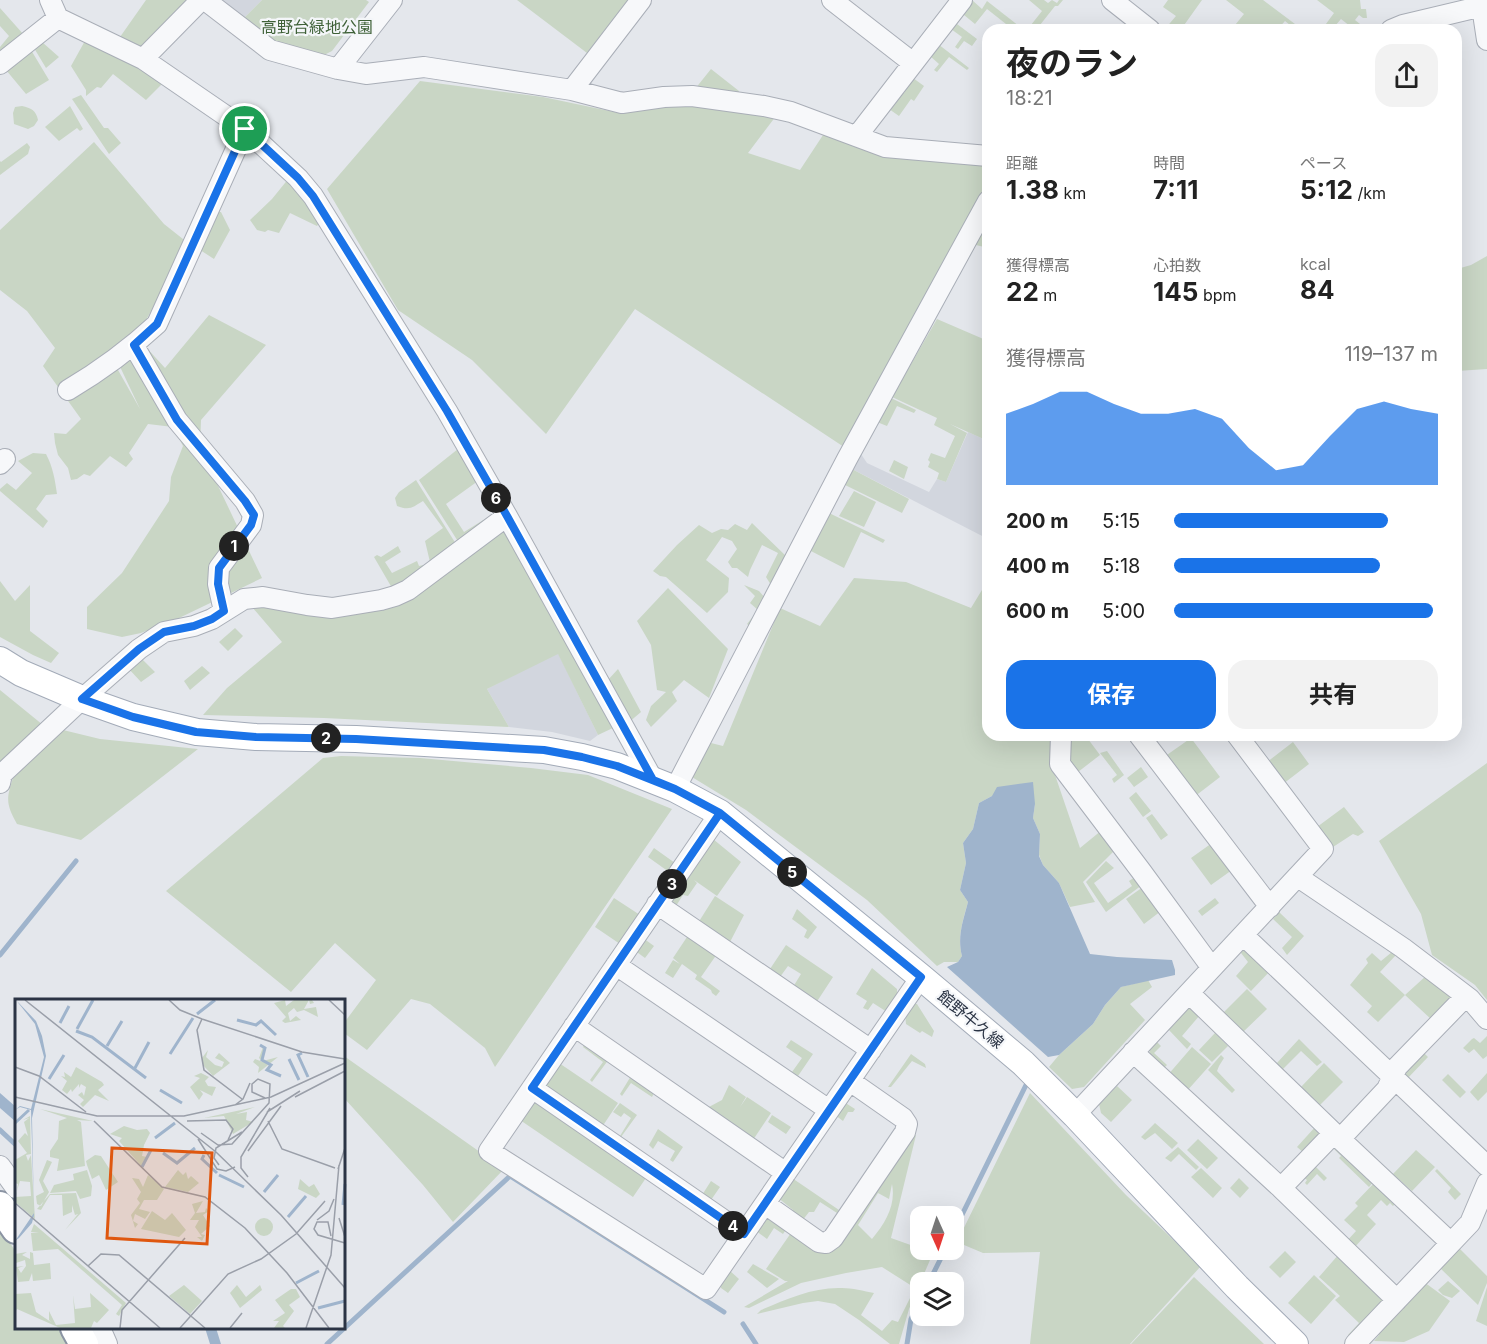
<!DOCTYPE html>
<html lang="ja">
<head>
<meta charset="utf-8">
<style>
	:root { --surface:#fff; --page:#f2f2f2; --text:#222; --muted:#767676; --accent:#1a73e8 }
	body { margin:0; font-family:Inter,"Noto Sans JP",sans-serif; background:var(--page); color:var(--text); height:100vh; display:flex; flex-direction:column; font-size:22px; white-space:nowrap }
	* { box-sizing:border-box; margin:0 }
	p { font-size:20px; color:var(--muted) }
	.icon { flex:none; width:33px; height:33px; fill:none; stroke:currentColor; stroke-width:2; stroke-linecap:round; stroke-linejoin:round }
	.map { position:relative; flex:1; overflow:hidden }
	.sheet { position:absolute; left:982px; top:24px; width:480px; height:717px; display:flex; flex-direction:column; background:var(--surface); border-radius:18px; box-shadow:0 6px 24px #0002 }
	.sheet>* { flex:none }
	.needle { width:39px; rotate:177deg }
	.controls { position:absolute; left:910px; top:1206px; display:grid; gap:12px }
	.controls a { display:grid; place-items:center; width:54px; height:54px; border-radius:12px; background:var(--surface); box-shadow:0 6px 24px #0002; font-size:30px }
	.pin { position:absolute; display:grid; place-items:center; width:51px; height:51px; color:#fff; margin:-26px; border:3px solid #fff; border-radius:50%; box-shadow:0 2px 6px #0007 }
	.km { position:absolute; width:30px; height:30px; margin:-15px; border-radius:50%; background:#222; color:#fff; font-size:16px; line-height:30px; text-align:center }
	.round { display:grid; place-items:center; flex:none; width:63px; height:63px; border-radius:18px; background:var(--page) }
	.head { display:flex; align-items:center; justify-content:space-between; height:102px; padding:0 24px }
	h1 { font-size:33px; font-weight:700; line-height:45px }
	.figures { display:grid; grid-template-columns:repeat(3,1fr); gap:9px; height:102px; padding:6px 24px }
	.figures div { display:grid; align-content:center }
	.figures b { font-size:26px; font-weight:700 }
	.figures small { font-size:16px; font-weight:400 }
	.figures p { font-size:16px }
	.chart { height:168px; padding:12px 24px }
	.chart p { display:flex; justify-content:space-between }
	.chart svg { width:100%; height:108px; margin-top:6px; fill:var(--accent); opacity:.7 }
	.cta { display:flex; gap:12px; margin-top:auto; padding:12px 24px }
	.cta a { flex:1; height:69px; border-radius:18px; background:var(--accent); color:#fff; font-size:24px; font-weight:700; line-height:69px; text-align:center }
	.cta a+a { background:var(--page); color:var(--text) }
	ul { padding:0 24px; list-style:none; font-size:20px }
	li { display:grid; grid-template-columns:96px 72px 1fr; align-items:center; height:45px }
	li i { height:15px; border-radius:8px; background:var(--accent) }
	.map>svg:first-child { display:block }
</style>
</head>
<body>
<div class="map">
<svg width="1487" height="1344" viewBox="0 0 1487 1344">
	<rect width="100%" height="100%" fill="#e4e7ec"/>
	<path fill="#d2d6de" d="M217,0H262L243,19Z
		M968,432L988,441V539L850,468L859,451L867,463L929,492L937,479L946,482Z
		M558,653L598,735L590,741L552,732L509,727L487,689Z"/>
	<path fill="#c9d6c5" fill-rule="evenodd" d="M146,0H193L144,49L120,37Z
		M262,0H366L369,2L332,51L324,55L272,42L243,19Z
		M517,0H628L587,53Z
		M972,0L982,9L987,1L1024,30H1002L1006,24L987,9L975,24L964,15L963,11Z
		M1029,0H1044L1048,3L1052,0L1057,3L1059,0H1063L1058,6H1055L1040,25L1045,30H1027L1042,11Z
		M1168,0H1202L1182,28L1184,30H1164L1176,16L1163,7Z
		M1226,0H1263L1303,30H1296L1285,21L1277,30H1231L1244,14Z
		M1317,0H1360L1361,9H1366L1367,18H1363L1359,15L1355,20L1365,28L1363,30H1355L1341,19L1335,26L1337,28L1336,30H1325L1323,28L1334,13Z
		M0,8L24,35L0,54V47L9,36L0,26Z
		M954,24H957L977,39L972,46L964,41L958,49L955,47L962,37L951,29Z
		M86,39L136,63L162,84L146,100L113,74L101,88L97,87L86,96V90L71,66Z
		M42,42L59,57L46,68L34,48Z
		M938,44L969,68L967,70L949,57L937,72L934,70L939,64L930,56Z
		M31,50L49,80L26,94L6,70Z
		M711,69L739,91V94L695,89Z
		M913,78L924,86L914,101L911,99L899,116L889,109L901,92L904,93Z
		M420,81L543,97L619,113L649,106H710L776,116L748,153L800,170L825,132L988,163V186L958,235L928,295L891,357L847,449L635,309L546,434L472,360L398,310L327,189Z
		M81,95L104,128H108L121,143L109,154L72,99Z
		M22,106C31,108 36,110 38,120L34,126L28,129L14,124L13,113L15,107Z
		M70,106L83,129L80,131L77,128L59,141L45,127Z
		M94,142L164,224L188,243L145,322L135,335L165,368L209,315L266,345L201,420L200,448L262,578L177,619L141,633L122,637L87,629V607L122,573L169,501L171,477L183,446L173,427L148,424L129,453L133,459L126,467L110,456L90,476L84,474L77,479L71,480L68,468L58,455L55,443L54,433L66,434L81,419L43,366L55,348L27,311L0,290V230ZM109,354H114L140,409Z
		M27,143L30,147L28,154L0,175V161L1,162Z
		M289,178L320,222L317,226L290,213L279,233L268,230L265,232L257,230L250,220L272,199Z
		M215,212H221L230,230L214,259L197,248Z
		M988,213V248L972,244Z
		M1487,256V369L1457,371V269L1471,265Z
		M937,319L988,341V441L950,424L967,433L946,482L937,479L939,473L928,467L930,462L928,460L931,453L945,458L955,436L934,425L937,418L892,397Z
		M891,398L916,410L914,413L897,406L887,426L877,422Z
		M458,449L478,481L446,504L464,532L493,514L459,543L419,480Z
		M33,453L46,454C53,467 55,480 57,494L46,495L36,509L48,521L43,528L0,491V489L7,483L16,490L32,473L18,461Z
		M894,460L908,467L904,479L889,471Z
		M850,468L909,499L902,513L843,484Z
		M416,480L456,544L430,562L425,541L443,528L423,501C413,507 410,511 397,506L395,498L399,492Z
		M854,491L876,502L864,527L839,516Z
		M829,513L885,540L883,543L861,532L844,568L807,549Z
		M752,523L788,558L771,585L766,577L778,553L762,545L750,570L748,577L737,568H732L728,562L737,549L732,541L722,537L706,560L729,578L728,592L707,613L666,577L660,576L653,571L677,545L699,525L712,533L721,529L728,530L735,524L747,530Z
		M505,527L615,727L598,735L558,654L487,689L509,727L324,718L203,715L227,688L282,642L252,607L292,608L361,612Z
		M398,546L401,552L385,562L392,573L417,561L419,566L428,564L392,588L374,557L377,555L381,557Z
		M854,578L906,582L971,608L988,580V735H1055L1054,772L1080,848L1102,830L1115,850L1083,882L1095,902L1070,907L1059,883L1043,865L1039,855L1040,834L1033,818L1035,804L992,796L979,803L973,829L963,843L966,863L960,890L968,902C963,920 957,937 962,956L958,962H944L937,966L867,900L746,810L687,774L707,742L723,746L780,608L820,626Z
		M0,581L15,601L30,585V631L59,653L51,663L33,655L0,637Z
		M744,585L759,591L766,599L751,627L747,624L758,610L750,603L755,596Z
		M668,588L728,649L709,698L684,680L672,692L677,701L651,727L646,720L651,706L666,692L657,690L651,645L637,621Z
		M235,628L243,636L228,651L219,642Z
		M141,658L155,672L141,682L128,668Z
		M202,666L210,673L190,690L184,681Z
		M618,669L641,712L628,723L607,681Z
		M0,690L43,725L0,773Z
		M63,730L100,739L198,749L81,840L17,824C6,804 6,799 13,778Z
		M1070,735H1085L1100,755L1078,772L1069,763Z
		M1191,738L1220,777L1194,797L1164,757Z
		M1293,742L1309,764L1283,784L1267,762Z
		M1107,751L1124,775L1114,783L1112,779L1117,775L1100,753Z
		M341,756L420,758L531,768L588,775L672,809L495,1067L485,1048L430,1004L411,999L367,1050L344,1033V1023L376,980L335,943L291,992L166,891L323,758Z
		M1487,763V1000L1475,985L1432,955L1421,914L1379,841Z
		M1141,767L1148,777L1134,787L1127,778Z
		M1136,792L1151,811L1143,817L1129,798Z
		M1344,807L1364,832L1358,836L1353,834L1333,847L1329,846L1317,827Z
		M1152,814L1168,835L1161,840L1146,818Z
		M713,839L741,862L717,896L694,880L697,883L688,896L683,895L676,906L672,904V898Z
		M1212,843L1232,870L1211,885L1191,858Z
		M654,848L675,863L669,872L648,857Z
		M1106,861L1114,868L1094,883L1108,903L1132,886L1129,881L1135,877L1142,885L1106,912L1086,882Z
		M1143,887L1161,911L1144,924L1126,899Z
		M715,896L744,915L730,942L698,923Z
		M614,898L640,915L620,944L595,927Z
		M1215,898L1219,903L1202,916L1198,911Z
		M797,909L817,927L808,939L804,937L807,930L792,919Z
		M1279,912L1304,936L1287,955L1282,948L1292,937L1273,919Z
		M689,934L717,954L701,977L720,991L716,996L712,993L711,990L695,979L697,975L682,964L673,978L665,973L673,960L680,964L673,958Z
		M643,938L654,946L645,958L634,950Z
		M786,945L833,977L816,1003L793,987L801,974L788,966L780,977L770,969Z
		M1242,950L1251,951L1271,970L1251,991L1236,976L1248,962L1241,953Z
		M1392,952L1396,955L1380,972L1405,995L1427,975L1452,997L1432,1020L1405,995L1378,1022L1367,1012L1372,1006L1350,985L1368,963L1366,959L1372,953L1381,961Z
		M872,968L897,989V995L887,1012L873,1003L868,1010L863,1008L867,1001L856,994Z
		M1148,980L1152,987L1130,1004L1145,1020L1084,1087L1072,1089L1049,1067L1059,1055L1093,1024L1105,1005L1121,987Z
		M1247,989L1267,1009L1242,1033L1223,1013Z
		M911,1004H917L934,1031L932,1037L922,1031L920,1033L906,1024L905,1013Z
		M1187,1008H1193L1200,1015L1182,1036L1191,1044L1187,1049L1168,1029Z
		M1215,1033L1228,1046L1212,1062L1199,1050Z
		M1487,1036V1056L1483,1059L1474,1049L1469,1053L1463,1048L1472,1039L1474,1038L1480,1043Z
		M1299,1039L1322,1062L1317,1066L1301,1051L1282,1070L1276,1064Z
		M791,1040L813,1054L798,1076L792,1072L802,1058L786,1047Z
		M1156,1041L1161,1046L1154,1053L1167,1065L1163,1069L1149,1056L1150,1050Z
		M586,1042L609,1059L592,1082L590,1080L603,1062L583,1047Z
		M1192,1047L1211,1064L1186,1092L1167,1076Z
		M1422,1051L1428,1057L1406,1080L1403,1077L1404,1071Z
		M911,1054L925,1064L926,1068L912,1061L891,1087H888Z
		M1221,1055L1224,1058L1219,1066L1217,1071L1235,1090L1232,1093L1208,1070Z
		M344,1056L504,1169L453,1222L423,1185L344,1098Z
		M559,1063L618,1103L602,1127L545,1090L544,1083Z
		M1324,1063L1343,1082L1319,1106L1300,1088Z
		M1487,1073V1092L1478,1101L1470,1092Z
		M1448,1074L1466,1092L1460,1098L1442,1080Z
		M631,1076L655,1091L652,1097L631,1083L622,1096L620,1094Z
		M729,1085L746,1097L740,1107L747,1097L771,1113L753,1140L707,1108L722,1100Z
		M1117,1086L1132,1100L1111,1122L1101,1113L1099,1104Z
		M1030,1093L1126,1195L1201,1266L1130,1344H1030L1040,1252L983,1253L957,1242Z
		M534,1099L648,1175L633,1197L520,1120Z
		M844,1102L855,1109L853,1112H848L843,1121L835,1115Z
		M620,1103L637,1115L621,1137L620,1136L631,1118L624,1113L621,1117L613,1112Z
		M772,1115L791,1127L786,1134L768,1122Z
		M1155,1123L1178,1143L1172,1149L1155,1133L1145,1140L1141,1137Z
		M1316,1126L1320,1129L1319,1137L1304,1153L1297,1147Z
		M658,1129L683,1147L673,1162L670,1160L675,1151L658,1141L653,1149L649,1145Z
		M916,1135L891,1238L933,1253L909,1309L899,1344H890L859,1320L835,1304L818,1301L803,1303L757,1314L761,1310C787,1299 813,1287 842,1288C852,1288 864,1291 874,1293L861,1315L882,1331L892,1320L898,1322L915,1288L882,1267L846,1273L801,1283L749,1308L744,1307L788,1281H785L766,1269L793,1230L828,1253L905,1139ZM892,1184C896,1205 886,1222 872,1239L858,1225L878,1193L889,1199Z
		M1198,1139L1218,1158L1207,1169L1187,1150Z
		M1178,1147L1199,1167L1196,1170L1179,1154L1171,1162L1165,1158Z
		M1333,1148H1336L1375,1180L1369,1187L1339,1158L1341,1156Z
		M1416,1150L1435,1167L1412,1191L1393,1174Z
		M1314,1165L1327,1178L1324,1181L1317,1174L1307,1185L1305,1183L1307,1180L1303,1177Z
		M1201,1168L1222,1188L1213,1198L1191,1177Z
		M1437,1169L1461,1194L1455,1200L1448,1192L1451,1188L1435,1171Z
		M792,1178L839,1210L837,1213L820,1202L814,1212H809L802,1221L792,1214L793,1210L777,1197Z
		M1239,1178L1249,1188L1240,1198L1230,1188Z
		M711,1181L720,1187L711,1200L702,1195Z
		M1376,1181L1397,1202L1393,1206L1390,1203L1387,1206L1381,1200L1367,1215L1376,1224L1353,1249L1346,1242L1356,1231L1344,1220L1358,1206L1355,1203Z
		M765,1217H771L787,1228L783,1234L774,1228L767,1239L756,1231Z
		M0,1228L16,1252V1328H62L72,1344H0Z
		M1457,1246L1487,1276V1283L1478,1305L1438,1266Z
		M1285,1251L1296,1262L1280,1278L1269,1267Z
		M1339,1254L1383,1295L1384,1302L1351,1338L1348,1335L1359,1323L1335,1300L1340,1296L1319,1277Z
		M753,1264L779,1279L767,1288L747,1272Z
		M729,1270L739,1279L728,1293L721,1288L720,1283Z
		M1314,1275L1336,1296L1311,1324L1288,1303Z
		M1194,1277L1264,1344H1131Z
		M1448,1281L1460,1291L1452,1298L1443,1295L1438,1290Z
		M1424,1282L1450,1301L1429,1331L1404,1342L1374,1341L1379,1335L1377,1332Z
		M1487,1287V1326L1476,1321Z"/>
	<path fill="#9fb4cc" d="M1033,782L1035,804L1033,818L1040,834L1039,856L1043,865L1059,883L1090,954L1117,957L1172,960L1175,970V975L1121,987L1105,1005L1093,1024L1059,1055L1048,1057L947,967L958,962L962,956C957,937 963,921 968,902L960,890L966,863L963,843L973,829L979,803L992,796L997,787Z
		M0,1093L16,1107V1122L0,1108Z
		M205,1328H216L221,1344H210Z"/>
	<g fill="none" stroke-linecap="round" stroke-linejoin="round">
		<path stroke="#9fb4cc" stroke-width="5" d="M0,955L76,861
			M0,1130L16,1145
			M954,1231L1028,1081
			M929,1282L945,1250
			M743,1324L756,1344
			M327,1344L510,1176L724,1312
			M907,1344L911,1319L921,1298"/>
		<defs>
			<path id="minor" d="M50,0L58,18L143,59L245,129L298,178L313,196L447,411L507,516L653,780
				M205,0L270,50L338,69L366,74L424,67L572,90L622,103L664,97L692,96L764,106L791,112L885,147L988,156
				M832,0L913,63
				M1112,0L1150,30
				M1481,0L1487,40
				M1391,30L1403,25L1487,5
				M143,59L201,0
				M0,64L58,18
				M338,69L392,0
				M572,90L641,0
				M857,136L962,0
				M134,346L177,420L245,501L253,515L251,525L219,568L218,584L224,611
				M68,390C100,371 130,349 157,324L245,129
				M0,464L5,459
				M1061,735L1060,764L1141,871L1212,968
				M1139,735L1270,907
				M0,783L2,774L82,699L139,649L164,632L194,626L212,619L244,599L263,597L307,605L332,608L381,600L395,596L408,590L507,516
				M675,789L847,459L988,201
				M720,813L489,1151L706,1289L921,977
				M1298,877L1403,948L1470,999L1487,1019
				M657,904L871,1050
				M1243,935L1487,1166
				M616,965L829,1110
				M1189,993L1340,1139L1451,1243
				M574,1026L786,1173
				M1133,1052L1281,1188L1397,1300
				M532,1088L744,1234
				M1075,1115L1323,849L1237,735
				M1340,1139L1387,1089L1397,1067L1466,996
				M0,1166L16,1188
				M1281,1188L1334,1133
				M765,1204L819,1242L826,1243L833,1238L905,1132L907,1124L903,1118L850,1081
				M100,1328L107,1344
				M1355,1344L1470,1223L1487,1183"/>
			<path id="major" d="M0,660L21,673L82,699L133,717L197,732L256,737L356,739L544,750L582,757L617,766L675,789L720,813L921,977L1023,1063L1075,1115L1237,1287L1295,1344"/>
			<path id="highway" d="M0,1206L16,1229
				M75,1328L84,1344"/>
		</defs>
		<use href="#minor" stroke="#a9aeb7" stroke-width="22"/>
		<use href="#major" stroke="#a3abb8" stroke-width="28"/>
		<use href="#highway" stroke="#8b94a3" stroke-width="32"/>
		<use href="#minor" stroke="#f7f8fa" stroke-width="20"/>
		<use href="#major" stroke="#fff" stroke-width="26"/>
		<use href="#highway" stroke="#fff" stroke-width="28"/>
	</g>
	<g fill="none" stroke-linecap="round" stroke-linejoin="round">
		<defs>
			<path id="route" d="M245,129L157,324L134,345L177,420L245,501L254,515L251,525L219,568L218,584L224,611L212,619L194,626L164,632L139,649L82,699L133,717L196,732L256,737L356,739L544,750L582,757L617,766L675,789L720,813L532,1088L744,1234L921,977L720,813L675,789L653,780L507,516L447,411L313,196L298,178L245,129"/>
		</defs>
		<use href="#route" stroke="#fff" stroke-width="12"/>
		<use href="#route" stroke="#1a73e8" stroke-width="8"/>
	</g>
	<g text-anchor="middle" stroke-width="4.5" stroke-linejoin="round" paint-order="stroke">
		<g font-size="16" fill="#3f6138" stroke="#f4f6f9">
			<text x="317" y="33">高野台緑地公園</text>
		</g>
		<g font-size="16" fill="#2b3445" stroke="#f4f6f9">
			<text transform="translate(971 1019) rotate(40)" y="6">館野牛久線</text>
		</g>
	</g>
	<g transform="translate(15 999)">
		<rect width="330" height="330" fill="#e4e7ec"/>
		<path d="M270,1L271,7L279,1H297L299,4L295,5L294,1L289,10L301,8L303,18L289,11L282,13L279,9L273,14L275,22L281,17L286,21L270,24L267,22L271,18L259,4ZM248,48V62L263,58L243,74L244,68L238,63L240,60L248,63L244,59ZM193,51L191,58L200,66L207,68L209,63L200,59L204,54L215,64L198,77L188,66L187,59ZM61,68L87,83L89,86L83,91L94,102L80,96L68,108L65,105L69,101L63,96L67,93L69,97L71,88L66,85L64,89V85L57,93L56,90L52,95L47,91L52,82L46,77L50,78L49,73L56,78ZM186,74L194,78L190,82L193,87L201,88L197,97L185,91L188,95L184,101L175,88L185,79L179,77ZM240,108L221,115L232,113L231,121L238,123L218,135L209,117L189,119ZM25,110L78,122L62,121L66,123L70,167L42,172L44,160L35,158V152L43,140L44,122L52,119ZM15,117L16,155L11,156L13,162L16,156L20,220L0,203L3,185L0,184V161L12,154L3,142L10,134L13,137L9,123L14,119L8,121ZM5,182L15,183L16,197L0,198ZM109,127L122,131L132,130L135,134L129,146L127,157L132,158L127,168L104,142L107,139L95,135ZM80,156L86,157L103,183L91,191L84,176L77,180L72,166L71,162ZM32,161L37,163L28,182L34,193L26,207L22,205L21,197L29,193L24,181ZM72,171L77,187L76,197L65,200L61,192L35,194L39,186L59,181L58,175ZM163,171L168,176L171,173L173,180L176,177L184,184L173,193L150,188ZM133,176L149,190L142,201H129L124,210L135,213L130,220L120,215L118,222L123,225L120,229L116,216L125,204L122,200L126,193L117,179L124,180L128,188ZM285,180L294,188L299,185L305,195L301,199L283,190ZM61,194L66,214L50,231L63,215L60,216L57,206V213L48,217L47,196H35L26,211L22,210L35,195ZM188,202L181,214L190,213L191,209L194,212L188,216L195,227L186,235L190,236L187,242L182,238H187L180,228L184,221H175L180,214L177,205ZM137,212L150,221L157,214L171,231L164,238L126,230ZM240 228a9 9 0 1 1 18 0a9 9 0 1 1-18 0ZM19,225L111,304L104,317L101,315L107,306L43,250L18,252L16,234H24L16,233ZM12,253L7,256L15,260V253L18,254L19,266L35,264L36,280L18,282L17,274L14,282L3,283L1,268L9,267L3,269L6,274L11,267L10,261L1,264L0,255ZM169,286L187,302L175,315L154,297ZM222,286L231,298L245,286L247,291L225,309L215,294ZM276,290H281L285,298L274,306L279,312L268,327L270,329H259L264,322H258L270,314L260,301ZM16,294L21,313L36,323L34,321V312L41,326L60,324L58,296L60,310L76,308L75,294L94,311L82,324L79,322L76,329H45L2,310L0,313V295Z" fill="#c9d6c5" fill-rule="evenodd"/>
		<path d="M1,1L21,22L27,37L31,57L17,119L19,216L17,224L4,239L0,242L19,214L16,111L5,108L0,111L5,107L16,110L29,58L20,25Z" fill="#9fb4cc"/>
		<path fill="none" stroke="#9fb4cc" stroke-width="3" d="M182,15L200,1M222,21L241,26L246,22L261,36M45,24L54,7M62,30L78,1M61,32L77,38L131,79M245,46L250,49L247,61L256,66L252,71L266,77M92,47L107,22M287,54L283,56L293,78M155,55L178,19M274,60L284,81M120,69L134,43M34,80L49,56M145,91L167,104M0,124L14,111M140,139L160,124M148,154L162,164L180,149M189,156L187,160L202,174M127,168L136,151M204,176L229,188M249,193L263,176M328,206L330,185M273,218L291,197M281,284L304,272M303,309L330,302"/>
		<path fill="none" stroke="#9a9fa9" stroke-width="1.5" d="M10,1L201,153L266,216L330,289M154,1L165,11L187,20L287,53L330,60M314,1L330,16M187,20L182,31L189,71L227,100M0,68L24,77L71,113M0,98L82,117H169L256,98L330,64M280,98L330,72M220,106L228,100L235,84M252,113L285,92M79,122L147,188L190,198L230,229L272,274L314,329M172,122L211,121L218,130L213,141M253,122L267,150L320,169M186,134L203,146L217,145L254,104L255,85L243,80L237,85V93L250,99M183,140L202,170L211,172L220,168M233,152L266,107M204,166L199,159L201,149L227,133M323,170L330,149M233,178L226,169V158L255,109M0,204L145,329M324,219L330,238M302,221L314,212L319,200M316,237L313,223H302L299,230L303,236L330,244M73,267L86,255L104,256L190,329M105,329L107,311L170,239M165,329L213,275L246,260L281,235L310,202M215,329L227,314M291,329L316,256L324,166"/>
		<path fill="#df570f" fill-opacity="0.15" stroke="#df570f" stroke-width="3" d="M97,149L197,154L192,245L92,239Z"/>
		<rect width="330" height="330" fill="none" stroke="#2b3445" stroke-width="3"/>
	</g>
</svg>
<div class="controls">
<a><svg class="needle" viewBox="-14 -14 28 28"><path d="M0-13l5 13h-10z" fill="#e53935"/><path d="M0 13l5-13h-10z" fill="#767676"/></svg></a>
<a><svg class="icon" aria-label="layers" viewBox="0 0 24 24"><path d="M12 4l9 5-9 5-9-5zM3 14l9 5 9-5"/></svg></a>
</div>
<div class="pin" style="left:245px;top:129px;background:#1e9e55"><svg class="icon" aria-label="arrive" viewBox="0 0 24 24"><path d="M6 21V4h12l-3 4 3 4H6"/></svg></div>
<b class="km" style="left:234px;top:546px">1</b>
<b class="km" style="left:326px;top:738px">2</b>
<b class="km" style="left:672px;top:884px">3</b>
<b class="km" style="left:733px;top:1226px">4</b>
<b class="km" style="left:792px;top:872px">5</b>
<b class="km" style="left:496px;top:498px">6</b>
<section class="sheet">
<div class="head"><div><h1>夜のラン</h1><p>18:21</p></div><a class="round"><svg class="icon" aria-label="share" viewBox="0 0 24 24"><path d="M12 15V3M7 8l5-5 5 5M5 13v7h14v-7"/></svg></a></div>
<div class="figures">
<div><p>距離</p><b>1.38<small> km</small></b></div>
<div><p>時間</p><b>7:11</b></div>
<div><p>ペース</p><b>5:12<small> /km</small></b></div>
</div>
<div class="figures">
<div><p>獲得標高</p><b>22<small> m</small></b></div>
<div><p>心拍数</p><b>145<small> bpm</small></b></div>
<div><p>kcal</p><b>84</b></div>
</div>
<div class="chart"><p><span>獲得標高</span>119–137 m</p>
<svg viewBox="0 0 160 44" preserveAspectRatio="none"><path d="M0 44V15L10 11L20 6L30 6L40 11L50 15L60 15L70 13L80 17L90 29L100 38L110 36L120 24L130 13L140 10L150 13L160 15V44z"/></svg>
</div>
<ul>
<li><b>200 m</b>5:15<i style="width:81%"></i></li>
<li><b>400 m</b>5:18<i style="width:78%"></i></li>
<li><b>600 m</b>5:00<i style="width:98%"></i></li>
</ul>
<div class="cta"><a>保存</a><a>共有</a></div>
</section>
</div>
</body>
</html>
